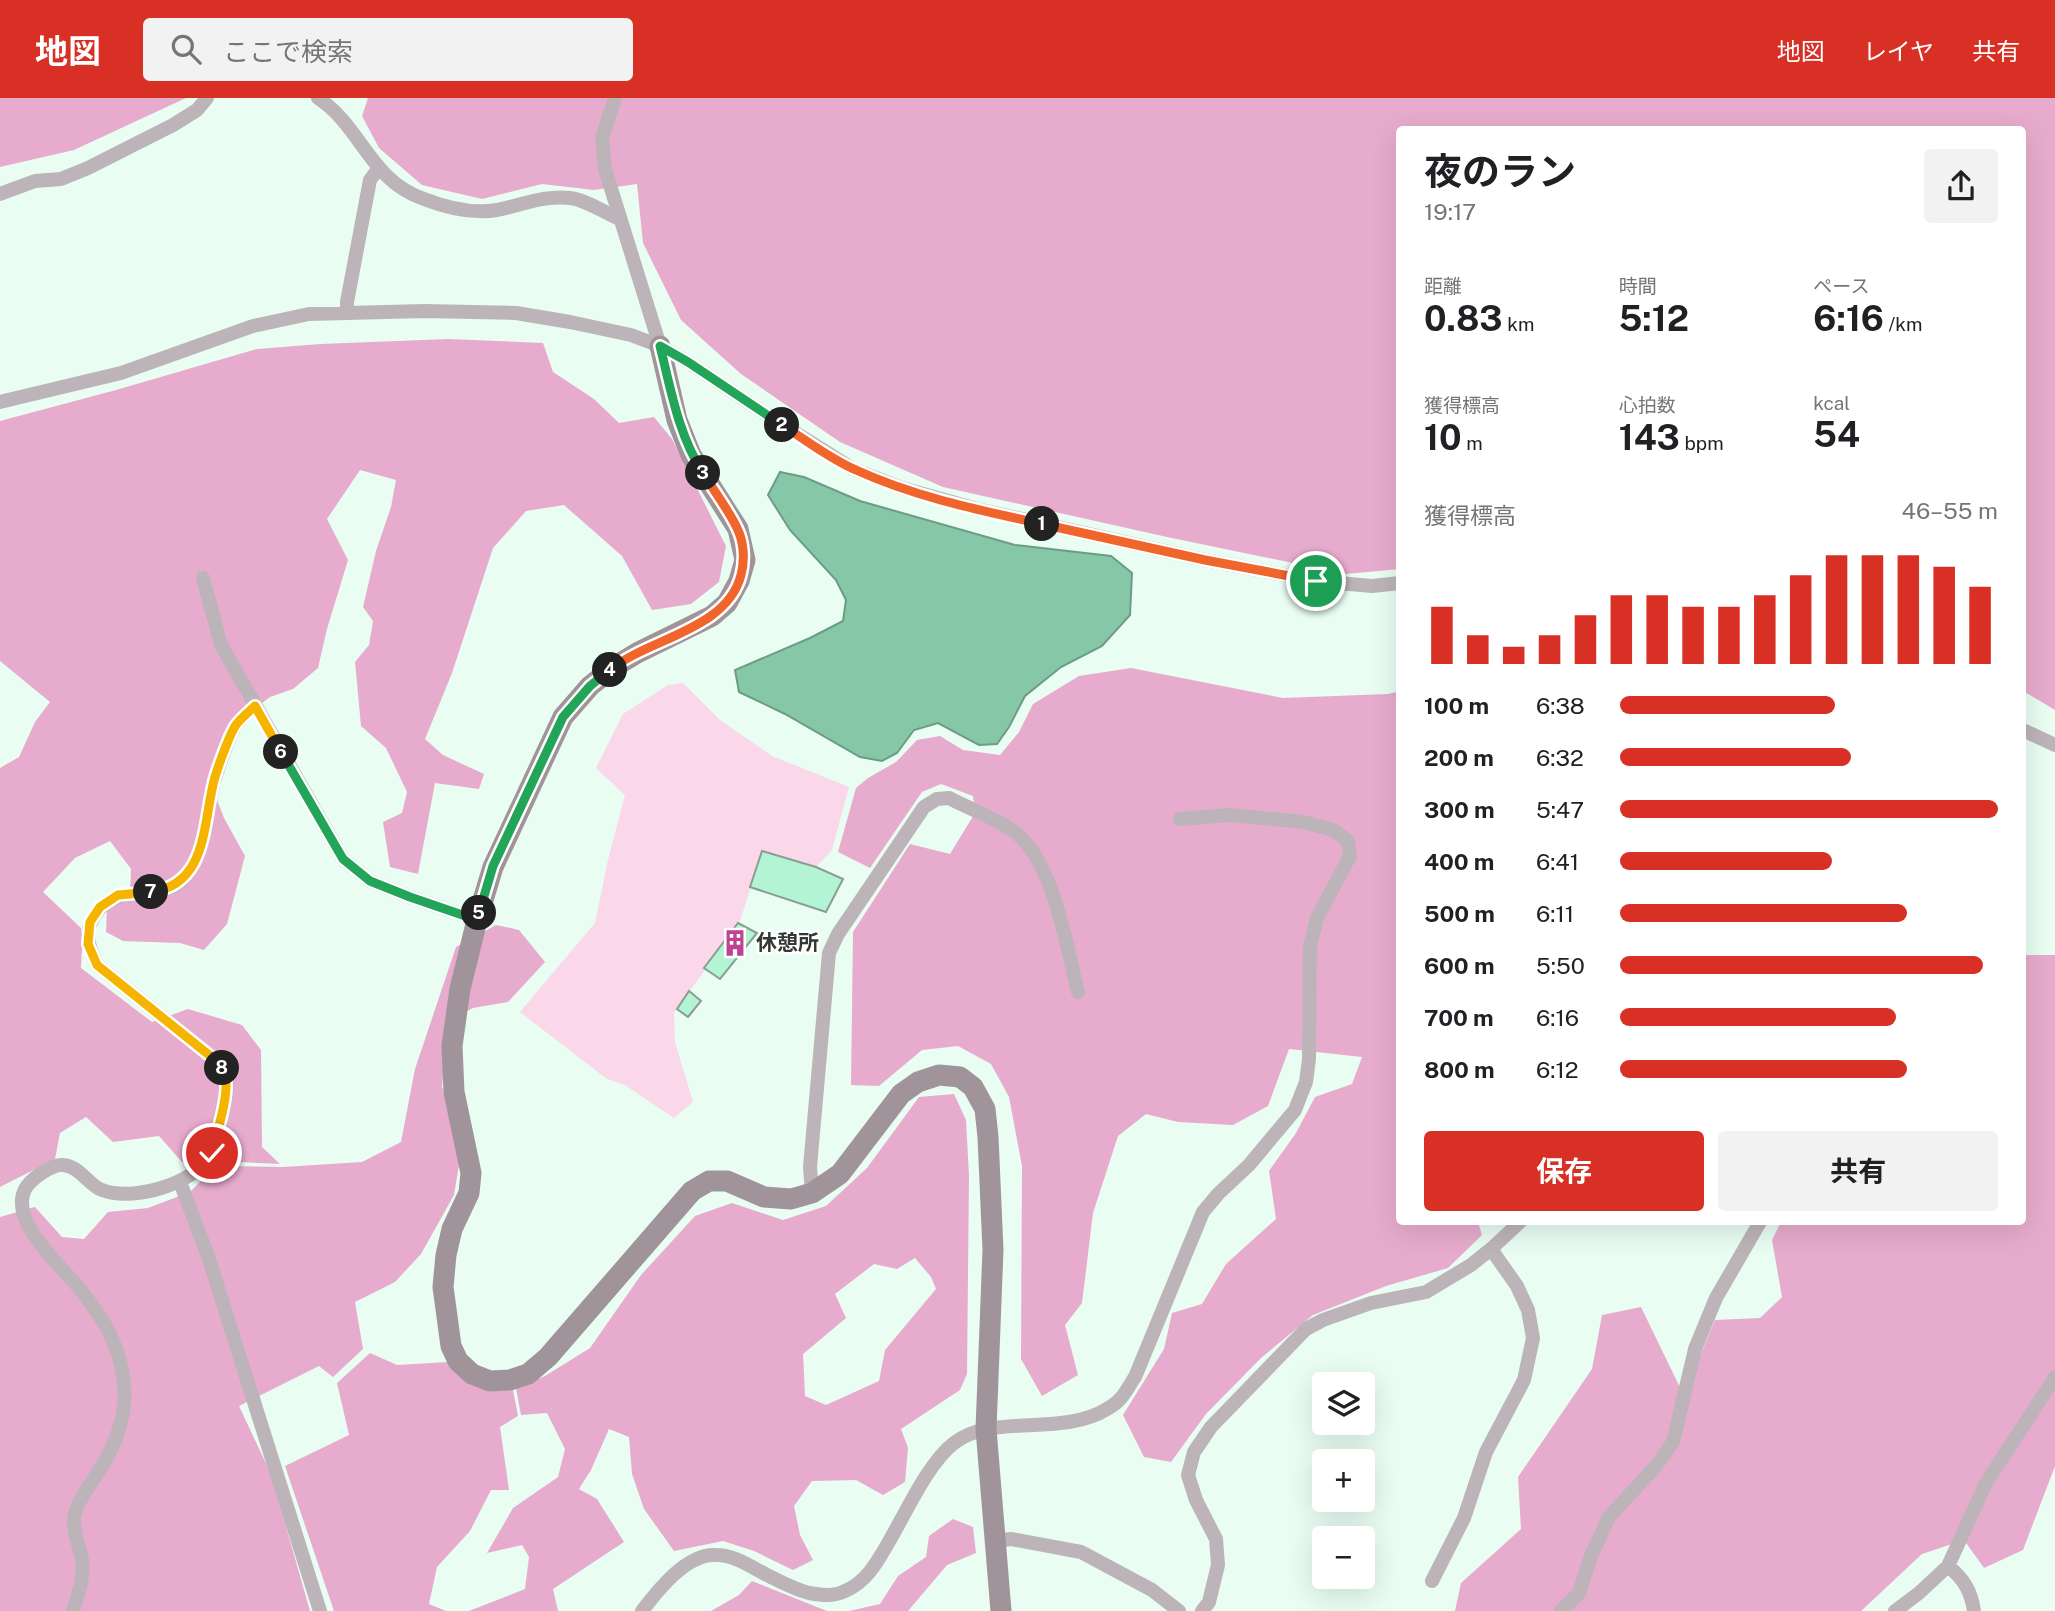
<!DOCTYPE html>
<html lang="ja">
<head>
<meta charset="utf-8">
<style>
	:root { --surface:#fff; --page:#f2f2f2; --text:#202124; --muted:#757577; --accent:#d93025 }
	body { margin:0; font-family:"Public Sans","Noto Sans JP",sans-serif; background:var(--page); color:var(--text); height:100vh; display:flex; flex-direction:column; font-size:26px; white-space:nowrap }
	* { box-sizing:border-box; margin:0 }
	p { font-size:23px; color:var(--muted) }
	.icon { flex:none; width:38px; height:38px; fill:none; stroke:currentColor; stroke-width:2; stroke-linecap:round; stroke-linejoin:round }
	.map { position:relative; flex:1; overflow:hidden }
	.sheet { position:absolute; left:1396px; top:28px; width:630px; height:1099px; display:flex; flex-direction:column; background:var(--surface); border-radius:7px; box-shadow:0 7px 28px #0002 }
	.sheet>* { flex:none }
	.tools { position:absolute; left:1312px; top:1274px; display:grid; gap:14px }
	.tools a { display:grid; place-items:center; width:63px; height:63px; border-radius:7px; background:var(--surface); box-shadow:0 7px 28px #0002; font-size:35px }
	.pin { position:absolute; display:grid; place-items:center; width:60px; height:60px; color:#fff; margin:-30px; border:4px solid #fff; border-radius:50%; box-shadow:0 2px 7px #0007 }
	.km { position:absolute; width:35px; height:35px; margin:-18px; border-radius:50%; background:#222; color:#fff; font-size:19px; line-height:35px; text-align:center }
	.round { display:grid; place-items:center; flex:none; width:74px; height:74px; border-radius:7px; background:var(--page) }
	.overview { display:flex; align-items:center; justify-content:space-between; height:119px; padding:0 28px }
	h1 { font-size:38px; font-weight:700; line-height:52px }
	.figures { display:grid; grid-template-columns:repeat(3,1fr); gap:10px; height:119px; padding:7px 28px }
	.figures div { display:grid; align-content:center }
	.figures b { font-size:35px; font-weight:700 }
	.figures small { font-size:19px; font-weight:400 }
	.figures p { font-size:19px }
	.chart { height:196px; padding:14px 28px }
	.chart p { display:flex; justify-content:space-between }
	.chart svg { width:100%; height:126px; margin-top:7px; stroke:var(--accent); stroke-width:6 }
	.action { display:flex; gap:14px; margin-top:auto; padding:14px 28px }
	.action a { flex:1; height:80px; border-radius:7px; background:var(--accent); color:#fff; font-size:28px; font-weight:700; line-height:80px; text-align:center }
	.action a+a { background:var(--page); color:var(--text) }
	ul { padding:0 28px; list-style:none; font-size:23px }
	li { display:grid; grid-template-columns:112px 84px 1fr; align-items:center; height:52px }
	li i { height:18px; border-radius:9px; background:var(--accent) }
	header { display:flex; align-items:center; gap:42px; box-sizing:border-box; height:98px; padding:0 35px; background:var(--accent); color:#fff }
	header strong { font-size:33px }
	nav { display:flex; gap:38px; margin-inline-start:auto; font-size:24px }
	.search { width:490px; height:63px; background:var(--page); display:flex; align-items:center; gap:18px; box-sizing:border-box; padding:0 24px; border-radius:7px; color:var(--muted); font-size:26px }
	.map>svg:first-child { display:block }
</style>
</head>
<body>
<header>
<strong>地図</strong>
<div class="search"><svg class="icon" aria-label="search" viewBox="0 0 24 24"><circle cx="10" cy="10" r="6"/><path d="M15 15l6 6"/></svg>ここで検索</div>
<nav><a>地図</a><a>レイヤ</a><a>共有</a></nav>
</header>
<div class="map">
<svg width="2055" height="1513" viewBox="0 0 2055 1513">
	<rect width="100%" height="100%" fill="#e9fdf3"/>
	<path fill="#fad7e9" d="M683,585L720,622L772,658L849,689L832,752L816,769L762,754L740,823L674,915L675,944L693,1004L674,1020L625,987L607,981L520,914L595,825L608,762L625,697L596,670L623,616L668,587Z"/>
	<path fill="#e7accd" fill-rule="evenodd" d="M0,0H186L74,52L0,69Z
		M368,0H2055V612L2023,593V32H1400V471L1346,476L1167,439L943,389L840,344L741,276L681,222L643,145L637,86L594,92L542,86L482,101L422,87L379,50L362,18Z
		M448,241L543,245L553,274L594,301L619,325L654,319L672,341L726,448L719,484L691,506L652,512L622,458L564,407L526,413L493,450L452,575L425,641L443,657L484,676L479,691L435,685L418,776L390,769L383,724L402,715L407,694L386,650L361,628L355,564L369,547L373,523L363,509L376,453L391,409L396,382L360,372L327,421L348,462L327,531L318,570L293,591L270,599L224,634L209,681L224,720L245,758L227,826L204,852L180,845L123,843L106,834L107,810L130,798L131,771L110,743L75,760L43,794L81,830L82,851L81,870L152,924L188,911L242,927L261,952L262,1049L280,1066L217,1063L182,1064L159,1038L113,1044L86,1019L60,1035L55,1061L0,1089V670L19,659L35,624L50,604L0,563V323L116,292L257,251L321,246Z
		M1131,570L1283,600L1388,596L1400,593V1124H1478L1482,1137L1448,1170L1386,1188L1313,1217L1261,1260L1206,1316L1171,1364L1144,1359L1123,1317L1164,1251L1172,1215L1202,1206L1226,1166L1276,1121L1269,1073L1296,1035L1315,999L1352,986L1362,959L1289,951L1268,1008L1233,1027L1178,1024L1146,1016L1118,1038L1093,1115L1082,1205L1065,1227L1078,1277L1042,1298L1021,1261L1022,1068L1009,999L991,966L958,948L922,952L879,988L851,987L853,834L910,746L950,756L975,715L973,698L941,686L922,694L870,770L838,754L856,690L868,680L896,664L917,642L940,638L963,652L1000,657L1019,634L1033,606L1079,578Z
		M496,827L519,832L545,864L508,904L473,910L449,923L442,988L460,1061L454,1097L421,1156L395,1184L355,1204L363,1251L333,1279L319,1268L239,1308L271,1376L310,1513H0V1119L35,1109L62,1139L84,1141L108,1114L148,1110L190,1094L216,1068L283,1069L362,1064L401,1044L415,971L456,849Z
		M2023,857H2055V1368L2023,1452L1984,1470L1964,1442L1922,1456L1861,1513H1455L1461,1485L1521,1431L1518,1379L1592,1271L1602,1217L1641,1209L1687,1304L1699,1260L1715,1222L1760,1220L1782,1199L1772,1142L1781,1124H2023Z
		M954,996L966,1022L969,1078L967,1276L960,1292L901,1331L908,1350L905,1384L883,1397L856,1382L812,1383L794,1408L800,1437L813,1462L793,1472L754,1453L723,1443L674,1453L644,1411L632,1376L629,1339L609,1331L591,1372L579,1391L597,1401L624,1444L553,1491L558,1513H469L525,1491L529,1459L522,1447L487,1455L513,1410L558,1379L565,1351L547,1315L521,1317L516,1290L545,1278L590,1250L641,1177L695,1118L732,1105L783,1122L826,1108L867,1070L919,999ZM915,1160L931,1179L936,1191L885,1252L879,1283L826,1307L805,1298L803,1256L846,1220L835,1196L874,1166L897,1171Z
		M370,1255L397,1267L448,1264L472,1284L513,1292L518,1318L500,1329L509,1392H491L470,1433L437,1469L429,1506L446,1513H334L285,1368L349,1337L337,1285Z
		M953,1421L973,1429L976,1455L947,1467L908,1513H849L880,1506L898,1478L926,1459L929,1438Z
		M752,1483L827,1513H711L739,1497Z"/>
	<path fill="#86c7a7" stroke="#6d9c85" stroke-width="2" d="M780,374L804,379L860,403L1015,447L1111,458L1132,475L1130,517L1102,548L1061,569L1025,598L1009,629L997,646L979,647L938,625L914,632L897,655L882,663L860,659L785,616L739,594L735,572L810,540L843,523L846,502L836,482L790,432L768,397Z"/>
	<path fill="#b2f4d3" stroke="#8b9d93" stroke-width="2" d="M762,753L816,769L843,781L826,814L750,789Z
		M738,825L757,835L720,881L704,870Z
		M689,893L701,903L688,919L677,911Z"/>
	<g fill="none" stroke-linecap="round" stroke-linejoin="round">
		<path stroke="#bdb4b9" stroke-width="14" d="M318,0C362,29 369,82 424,101C447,110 473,116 497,112C522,107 544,97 570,100C586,102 604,114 619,121
			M615,0L602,40L605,71L660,248
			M0,96L35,83L61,81L88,70L173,27L197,12L207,0
			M347,215V204L370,82L378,71
			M0,304L121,275L253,228L309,216L425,213L516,215L570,224L631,237L660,248L688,264L764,315L853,371L902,390L977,411L1205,462L1316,483L1372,488L1400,485
			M203,480L221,547L343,761L370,783L410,799L477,822
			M2023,632L2055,647
			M180,1084L208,1158L320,1513
			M812,1095L810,1069L829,855L838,836L924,709L937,701L949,700C968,710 995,720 1012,732C1054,761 1066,847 1078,894
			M995,1443L1011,1441L1081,1454L1152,1492L1179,1513
			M1948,1468C1964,1481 1971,1493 1974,1513
			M1432,1483L1464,1420L1486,1354L1524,1282L1533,1240L1528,1212L1517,1188L1491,1151
			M73,1513C78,1497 85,1478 82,1461C79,1446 71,1431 75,1415C79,1400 91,1386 99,1373C126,1331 133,1290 113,1243C105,1223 92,1207 79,1190C60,1167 5,1120 27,1088C34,1079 52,1066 63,1067C80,1068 88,1087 102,1092C133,1104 195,1086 211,1056C217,1046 217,1031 220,1020C223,1007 231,987 224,973C222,969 217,965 214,961L97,867C89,849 83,835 95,817C118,781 165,806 185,779C206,753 206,718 213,687C216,676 230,635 236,627C241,620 249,614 255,608
			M642,1513C658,1492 687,1455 716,1457C734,1457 750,1468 765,1476C779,1483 793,1491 809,1495C821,1497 833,1499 845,1493C866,1484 876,1466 887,1447C905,1417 927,1366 954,1345C992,1315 1062,1339 1107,1311C1112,1308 1117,1305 1120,1301C1126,1295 1130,1286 1135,1279L1203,1114L1218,1096L1249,1067L1295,1012L1306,984L1309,961L1310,849L1317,820L1350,758L1348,743L1333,732L1303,724L1230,717L1180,721
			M1202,1513L1209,1504L1218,1467L1216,1441L1196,1402L1188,1377L1194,1354L1211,1329L1306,1231L1323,1222L1371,1205L1426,1194L1471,1167L1491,1151L1520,1124
			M1561,1513L1579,1495L1591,1458L1609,1419L1656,1368L1673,1344L1695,1251L1716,1200L1760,1124
			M1895,1513L1919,1495L1948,1468L1986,1385L2055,1279"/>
		<path stroke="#a0939a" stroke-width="21" d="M660,248L677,322L691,357L738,431L745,462L739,483L727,505L712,518L637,555L614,569L590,588L563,619L493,769L477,822L460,891L452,948L454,994L471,1075L469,1095L452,1131L446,1157L443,1189L451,1248L458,1263L472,1276L490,1283L510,1282L528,1276L548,1259L692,1093L709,1083H727L764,1099L791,1101L812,1095L840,1076L901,996L918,984L939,977L960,979L973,989L985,1011L988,1039L993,1152L986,1331L1001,1513"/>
	</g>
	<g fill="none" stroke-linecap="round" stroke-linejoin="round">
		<defs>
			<path id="split-1" d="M1042,426L1205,462L1316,483"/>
			<path id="split-2" d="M782,327C806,342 830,361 856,372C915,399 979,412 1042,426"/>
			<path id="split-3" d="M703,375C678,336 671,292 660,248L688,264L782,327"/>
			<path id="split-4" d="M610,572C649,540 727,532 741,477C745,462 744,444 737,430C728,411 714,393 703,375"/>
			<path id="split-5" d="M479,815L493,768L563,619L590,588L610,572"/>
			<path id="split-6" d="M281,654L343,761L370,783L410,799L477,822L479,815"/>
			<path id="split-7" d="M151,794C206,787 203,729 213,687C215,676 230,635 236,627C241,620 249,614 255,608L281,654"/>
			<path id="split-8" d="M151,794L118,797L100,809L90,824L88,846L97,867L214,961L222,970"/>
			<path id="split-9" d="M212,1055C216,1035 234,987 222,970"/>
		</defs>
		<use href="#split-1" stroke="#fff" stroke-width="14"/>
		<use href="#split-2" stroke="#fff" stroke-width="14"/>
		<use href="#split-3" stroke="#fff" stroke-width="14"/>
		<use href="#split-4" stroke="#fff" stroke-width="14"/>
		<use href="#split-5" stroke="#fff" stroke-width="14"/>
		<use href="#split-6" stroke="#fff" stroke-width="14"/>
		<use href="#split-7" stroke="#fff" stroke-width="14"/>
		<use href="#split-8" stroke="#fff" stroke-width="14"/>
		<use href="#split-9" stroke="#fff" stroke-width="14"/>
		<use href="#split-1" stroke="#f0652b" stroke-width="9"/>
		<use href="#split-2" stroke="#f0652b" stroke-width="9"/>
		<use href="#split-3" stroke="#22a559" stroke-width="9"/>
		<use href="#split-4" stroke="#f0652b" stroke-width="9"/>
		<use href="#split-5" stroke="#22a559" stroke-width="9"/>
		<use href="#split-6" stroke="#22a559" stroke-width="9"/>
		<use href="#split-7" stroke="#f5b400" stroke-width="9"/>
		<use href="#split-8" stroke="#f5b400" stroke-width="9"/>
		<use href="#split-9" stroke="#f5b400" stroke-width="9"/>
	</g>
	<defs>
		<symbol id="building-bare" viewBox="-9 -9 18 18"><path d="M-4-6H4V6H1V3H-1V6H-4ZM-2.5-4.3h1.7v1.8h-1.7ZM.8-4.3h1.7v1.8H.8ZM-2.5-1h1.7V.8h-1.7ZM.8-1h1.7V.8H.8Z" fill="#be4292" stroke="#fff" stroke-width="2.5" paint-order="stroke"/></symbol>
	</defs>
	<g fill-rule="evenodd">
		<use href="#building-bare" x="716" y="826" width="38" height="38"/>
	</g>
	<g text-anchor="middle" stroke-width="5" stroke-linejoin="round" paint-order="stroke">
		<g font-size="21" font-weight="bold" fill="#323935" stroke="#fff" text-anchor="start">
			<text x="756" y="852">休憩所</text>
		</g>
	</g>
</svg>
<div class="tools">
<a><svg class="icon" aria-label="layers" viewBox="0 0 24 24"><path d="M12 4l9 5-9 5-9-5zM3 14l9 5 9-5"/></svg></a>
<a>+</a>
<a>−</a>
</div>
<div class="pin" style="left:1316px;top:483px;background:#1e9e55"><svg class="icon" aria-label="arrive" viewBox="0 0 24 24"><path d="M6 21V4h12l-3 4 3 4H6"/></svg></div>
<div class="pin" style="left:212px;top:1055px;background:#d93025"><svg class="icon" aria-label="check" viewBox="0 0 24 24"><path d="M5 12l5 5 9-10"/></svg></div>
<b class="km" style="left:1042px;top:426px">1</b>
<b class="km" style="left:782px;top:327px">2</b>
<b class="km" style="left:703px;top:375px">3</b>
<b class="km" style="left:610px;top:572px">4</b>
<b class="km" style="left:479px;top:815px">5</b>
<b class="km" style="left:281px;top:654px">6</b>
<b class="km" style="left:151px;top:794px">7</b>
<b class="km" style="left:222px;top:970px">8</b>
<section class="sheet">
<div class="overview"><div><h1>夜のラン</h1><p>19:17</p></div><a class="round"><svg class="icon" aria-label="share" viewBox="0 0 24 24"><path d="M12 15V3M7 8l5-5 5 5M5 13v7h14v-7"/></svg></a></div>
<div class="figures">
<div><p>距離</p><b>0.83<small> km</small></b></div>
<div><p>時間</p><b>5:12</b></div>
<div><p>ペース</p><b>6:16<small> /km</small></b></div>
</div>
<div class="figures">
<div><p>獲得標高</p><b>10<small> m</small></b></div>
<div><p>心拍数</p><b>143<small> bpm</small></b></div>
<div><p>kcal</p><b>54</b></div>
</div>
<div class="chart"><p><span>獲得標高</span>46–55 m</p>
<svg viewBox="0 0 160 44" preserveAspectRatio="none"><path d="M5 44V24M15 44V34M25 44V38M35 44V34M45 44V27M55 44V20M65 44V20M75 44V24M85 44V24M95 44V20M105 44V13M115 44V6M125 44V6M135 44V6M145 44V10M155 44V17"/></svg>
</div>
<ul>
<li><b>100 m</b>6:38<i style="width:57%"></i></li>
<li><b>200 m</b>6:32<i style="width:61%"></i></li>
<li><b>300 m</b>5:47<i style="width:100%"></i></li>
<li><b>400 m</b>6:41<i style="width:56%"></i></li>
<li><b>500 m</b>6:11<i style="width:76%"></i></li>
<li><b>600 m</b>5:50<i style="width:96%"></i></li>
<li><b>700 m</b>6:16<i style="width:73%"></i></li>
<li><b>800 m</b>6:12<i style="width:76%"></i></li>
</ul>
<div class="action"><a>保存</a><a>共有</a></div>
</section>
</div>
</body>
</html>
